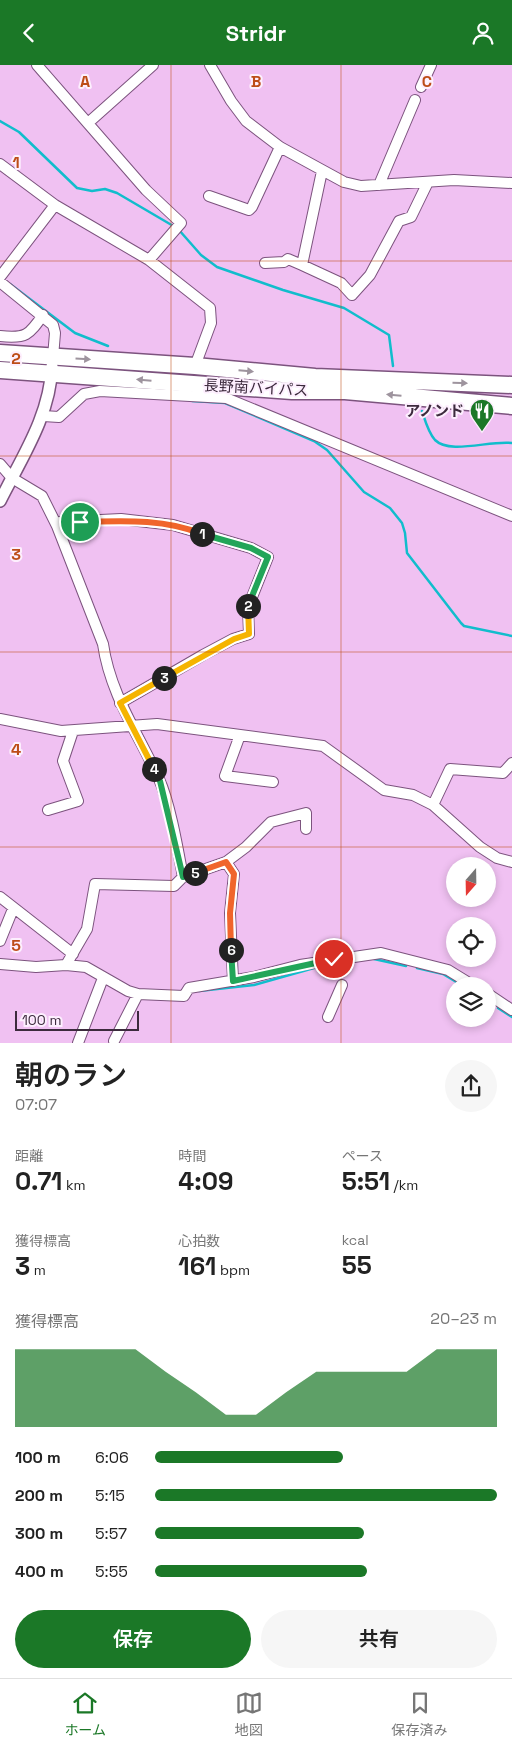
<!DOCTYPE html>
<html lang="ja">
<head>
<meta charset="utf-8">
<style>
	:root { --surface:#fff; --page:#f6f6f6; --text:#222; --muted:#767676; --line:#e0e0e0; --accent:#1b7827 }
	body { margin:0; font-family:"Space Grotesk","Noto Sans JP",sans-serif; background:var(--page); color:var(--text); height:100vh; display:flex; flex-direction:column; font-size:19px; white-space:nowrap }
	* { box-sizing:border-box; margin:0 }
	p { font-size:16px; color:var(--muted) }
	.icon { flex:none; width:28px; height:28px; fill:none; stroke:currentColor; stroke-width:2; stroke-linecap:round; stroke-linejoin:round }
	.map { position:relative; height:978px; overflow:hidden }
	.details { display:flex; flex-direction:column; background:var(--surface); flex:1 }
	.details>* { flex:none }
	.needle { width:32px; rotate:200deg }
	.tools { position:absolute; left:446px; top:792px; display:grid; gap:10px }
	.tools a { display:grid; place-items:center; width:50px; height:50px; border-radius:50%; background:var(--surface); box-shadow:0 2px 8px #0003; font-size:25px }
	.scale { position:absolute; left:15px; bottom:12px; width:124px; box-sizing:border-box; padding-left:5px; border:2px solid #3c2a3d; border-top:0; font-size:14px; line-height:18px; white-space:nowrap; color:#3c2a3d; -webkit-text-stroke:4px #fdeffe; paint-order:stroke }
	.pin { position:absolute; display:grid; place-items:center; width:42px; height:42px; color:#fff; margin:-21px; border:2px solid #fff; border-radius:50%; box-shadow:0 1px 5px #0007 }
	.km { position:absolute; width:25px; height:25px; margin:-12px; border-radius:50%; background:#222; color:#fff; font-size:14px; line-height:25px; text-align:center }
	.round { display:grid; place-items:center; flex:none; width:52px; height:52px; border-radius:26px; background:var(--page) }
	.headline { display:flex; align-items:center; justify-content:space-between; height:85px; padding:0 15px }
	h1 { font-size:28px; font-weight:600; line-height:38px }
	.figures { display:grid; grid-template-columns:repeat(3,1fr); gap:8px; height:85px; padding:5px 15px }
	.figures div { display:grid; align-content:center }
	.figures b { font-size:25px; font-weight:600 }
	.figures small { font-size:14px; font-weight:400 }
	.figures p { font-size:14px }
	.chart { height:140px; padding:10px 15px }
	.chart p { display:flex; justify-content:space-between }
	.chart svg { width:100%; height:90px; margin-top:5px; fill:var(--accent); opacity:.7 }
	.primary-button { display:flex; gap:10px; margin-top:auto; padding:10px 15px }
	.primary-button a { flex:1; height:58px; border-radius:30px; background:var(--accent); color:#fff; font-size:20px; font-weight:600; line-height:58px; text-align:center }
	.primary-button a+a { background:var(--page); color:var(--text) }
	ul { padding:0 15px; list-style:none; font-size:16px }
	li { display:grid; grid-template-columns:80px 60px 1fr; align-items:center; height:38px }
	li i { height:12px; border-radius:6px; background:var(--accent) }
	header { display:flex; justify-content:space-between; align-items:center; height:65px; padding:0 15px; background:var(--accent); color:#fff; font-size:22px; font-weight:600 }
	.menu { display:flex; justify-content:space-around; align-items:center; height:70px; border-top:1px solid var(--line); background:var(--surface); font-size:14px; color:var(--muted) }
	.menu a { display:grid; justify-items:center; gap:2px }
	.menu .active { color:var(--accent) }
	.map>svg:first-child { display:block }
</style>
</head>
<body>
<header><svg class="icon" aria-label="back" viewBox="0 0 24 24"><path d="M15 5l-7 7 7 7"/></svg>Stridr<svg class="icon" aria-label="person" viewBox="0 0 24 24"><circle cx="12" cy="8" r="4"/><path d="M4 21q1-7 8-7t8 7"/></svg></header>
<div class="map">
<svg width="512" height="978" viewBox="0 0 512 978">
	<rect width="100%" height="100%" fill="#f0c1f2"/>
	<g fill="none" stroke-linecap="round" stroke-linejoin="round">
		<path stroke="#11bdcc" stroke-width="2.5" d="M0,56L19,67L77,123L92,126L105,124L117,128L175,162
			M179,165L201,190L217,202L283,225L344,243L389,270L393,301
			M10,219L75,268L108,281
			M192,336L225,338L314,376L327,385L364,427L390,443L402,458L405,468L407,488L461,558L464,561L512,571
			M422,346C425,355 428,367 435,375C450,390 490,375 512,378
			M374,894L406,901
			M417,903L443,909L463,921
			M199,926L254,920L314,903
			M498,943L512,952"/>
		<defs>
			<path id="minor" d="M37,0L146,125L181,158L149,195
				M210,0L231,36L246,56L280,82L344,117L361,121L454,115L512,118
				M421,22L431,0
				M88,58L153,0
				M0,99L55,140
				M379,120L415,35
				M209,131L249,145L252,142L280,82
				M265,198L284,197L288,194L302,200L322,106
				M302,200L341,218L352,230L370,210L399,156L411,152L428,117
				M0,212L55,140L149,195L210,243L211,258L195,301
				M0,217L53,260L55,268L53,292
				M0,271C26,274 29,270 43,250
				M43,351L59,352L84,329L100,326L226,333L512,451
				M0,399L12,413L42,431L57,461L103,579C110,629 139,670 159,714C170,738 178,785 183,812
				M57,461L60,457L121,454L173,460L251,483L268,492L248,542L249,569L233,574L203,590L120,638
				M0,654L61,666L157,659L323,681L384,725L413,730L433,740L480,782L497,793L512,797
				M240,670L225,711L273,717
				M433,740L450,704L503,708L512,698
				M48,745L78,736L63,696L73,666
				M226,797L234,809L230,848L233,916
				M0,832L73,889
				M0,876L13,844
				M0,899L36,902L66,900L86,902L128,926L138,929L184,931L189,923L254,912L300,900L381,888L448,905L474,921
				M66,900L87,864L95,819L174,821L183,812L226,797L246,782L271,757L306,748V764
				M488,929L512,945
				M328,952L342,920
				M114,976L138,929
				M78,978L103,913"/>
			<path id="tertiary" d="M0,436C22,392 50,351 52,301"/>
			<path id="trunk" d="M0,288L195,301L315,312L512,320
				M0,305L292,326H345L512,341"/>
		</defs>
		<use href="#minor" stroke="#7c537e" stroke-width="12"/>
		<use href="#tertiary" stroke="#7c537e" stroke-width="14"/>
		<use href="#trunk" stroke="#7c537e" stroke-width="19"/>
		<use href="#minor" stroke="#fff" stroke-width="10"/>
		<use href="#tertiary" stroke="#fff" stroke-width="11"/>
		<use href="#trunk" stroke="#fff" stroke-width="16"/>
	</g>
	<defs><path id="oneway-solid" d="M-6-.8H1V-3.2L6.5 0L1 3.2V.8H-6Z" transform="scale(1.25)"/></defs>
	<g fill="#9e949e">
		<use href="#oneway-solid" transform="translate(83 294) rotate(4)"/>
		<use href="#oneway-solid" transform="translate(246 306) rotate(5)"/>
		<use href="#oneway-solid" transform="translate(144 315) rotate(-175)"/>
		<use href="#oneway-solid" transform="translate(460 318) rotate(2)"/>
		<use href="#oneway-solid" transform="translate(394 330) rotate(-175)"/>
	</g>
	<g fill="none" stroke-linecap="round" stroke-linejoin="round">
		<defs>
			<path id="split-1" d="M80,457C120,456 163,453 202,469"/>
			<path id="split-2" d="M202,469L251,483L268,492L248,541"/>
			<path id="split-3" d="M164,613L234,574L249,569L248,541"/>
			<path id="split-4" d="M154,704L120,638L164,613"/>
			<path id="split-5" d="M154,704L160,716L183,812L195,808"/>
			<path id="split-6" d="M195,808L226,797L234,809L230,848L231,885"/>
			<path id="split-7" d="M231,885L233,916L334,894"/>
		</defs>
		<use href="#split-1" stroke="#fff" stroke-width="10"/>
		<use href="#split-2" stroke="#fff" stroke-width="10"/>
		<use href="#split-3" stroke="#fff" stroke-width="10"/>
		<use href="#split-4" stroke="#fff" stroke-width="10"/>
		<use href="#split-5" stroke="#fff" stroke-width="10"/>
		<use href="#split-6" stroke="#fff" stroke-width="10"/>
		<use href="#split-7" stroke="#fff" stroke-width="10"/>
		<use href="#split-1" stroke="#f0652b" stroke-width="6"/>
		<use href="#split-2" stroke="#22a559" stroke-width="6"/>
		<use href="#split-3" stroke="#f5b400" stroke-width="6"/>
		<use href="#split-4" stroke="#f5b400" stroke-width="6"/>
		<use href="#split-5" stroke="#22a559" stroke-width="6"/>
		<use href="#split-6" stroke="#f0652b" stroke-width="6"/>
		<use href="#split-7" stroke="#22a559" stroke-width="6"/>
	</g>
	<path fill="none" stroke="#bd4d18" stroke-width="1" stroke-opacity="0.55" d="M171,0V978M341,0V978M0,196H512M0,391H512M0,587H512M0,782H512"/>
	<defs>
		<symbol id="restaurant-pin" viewBox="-11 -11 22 30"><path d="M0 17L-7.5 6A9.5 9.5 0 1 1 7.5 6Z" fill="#1b7827" stroke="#fdeffe"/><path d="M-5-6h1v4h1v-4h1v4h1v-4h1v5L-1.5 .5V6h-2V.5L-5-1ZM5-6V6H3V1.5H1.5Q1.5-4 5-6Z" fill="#fff"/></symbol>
	</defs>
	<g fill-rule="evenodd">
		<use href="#restaurant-pin" x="468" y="332" width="28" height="38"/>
	</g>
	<g text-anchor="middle" stroke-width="4" stroke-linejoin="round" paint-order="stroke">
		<g font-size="15" fill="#3c2a3d" stroke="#fdeffe">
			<text transform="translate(256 323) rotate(3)" y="5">長野南バイパス</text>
		</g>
		<g font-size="15" font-weight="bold" fill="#3c2a3d" stroke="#fdeffe" text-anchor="end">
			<text x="464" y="351">アノンド</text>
		</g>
	</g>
	<g font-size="16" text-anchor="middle" font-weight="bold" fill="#bd4d18" stroke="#fdeffe" stroke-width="4" stroke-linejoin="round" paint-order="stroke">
		<text x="85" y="22">A</text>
		<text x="256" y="22">B</text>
		<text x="427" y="22">C</text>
		<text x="16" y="103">1</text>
		<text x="16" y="299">2</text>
		<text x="16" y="495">3</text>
		<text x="16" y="690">4</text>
		<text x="16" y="886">5</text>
	</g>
</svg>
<div class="tools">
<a><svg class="needle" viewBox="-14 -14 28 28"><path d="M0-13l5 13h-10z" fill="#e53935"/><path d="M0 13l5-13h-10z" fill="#767676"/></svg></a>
<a><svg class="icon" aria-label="locate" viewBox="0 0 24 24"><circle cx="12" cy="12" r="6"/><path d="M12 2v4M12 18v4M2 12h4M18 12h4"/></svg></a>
<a><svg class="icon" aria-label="layers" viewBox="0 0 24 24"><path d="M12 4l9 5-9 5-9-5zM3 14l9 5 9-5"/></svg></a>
</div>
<div class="scale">100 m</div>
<div class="pin" style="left:80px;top:457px;background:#1e9e55"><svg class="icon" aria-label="arrive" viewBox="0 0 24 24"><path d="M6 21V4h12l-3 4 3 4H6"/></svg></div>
<div class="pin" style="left:334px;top:894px;background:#d93025"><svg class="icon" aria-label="check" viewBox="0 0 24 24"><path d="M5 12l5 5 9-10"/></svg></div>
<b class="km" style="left:202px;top:469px">1</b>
<b class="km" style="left:248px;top:541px">2</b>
<b class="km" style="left:164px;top:613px">3</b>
<b class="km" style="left:154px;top:704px">4</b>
<b class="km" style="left:195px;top:808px">5</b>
<b class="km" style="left:231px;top:885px">6</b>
</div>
<section class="details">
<div class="headline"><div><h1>朝のラン</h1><p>07:07</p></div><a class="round"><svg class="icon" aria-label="share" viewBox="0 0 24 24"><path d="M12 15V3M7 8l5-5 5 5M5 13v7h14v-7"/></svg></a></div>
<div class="figures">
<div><p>距離</p><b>0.71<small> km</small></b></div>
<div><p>時間</p><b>4:09</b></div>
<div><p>ペース</p><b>5:51<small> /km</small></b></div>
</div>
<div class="figures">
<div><p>獲得標高</p><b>3<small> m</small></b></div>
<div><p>心拍数</p><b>161<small> bpm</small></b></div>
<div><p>kcal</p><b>55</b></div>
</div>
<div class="chart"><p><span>獲得標高</span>20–23 m</p>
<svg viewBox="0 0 160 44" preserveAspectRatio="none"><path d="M0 44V6L10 6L20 6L30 6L40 6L50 17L60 27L70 38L80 38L90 27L100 17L110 17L120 17L130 17L140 6L150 6L160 6V44z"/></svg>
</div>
<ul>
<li><b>100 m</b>6:06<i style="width:55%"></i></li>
<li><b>200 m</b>5:15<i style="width:100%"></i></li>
<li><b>300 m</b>5:57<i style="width:61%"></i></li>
<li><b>400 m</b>5:55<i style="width:62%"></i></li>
</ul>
<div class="primary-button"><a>保存</a><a>共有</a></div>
</section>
<nav class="menu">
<a class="active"><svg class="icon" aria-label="home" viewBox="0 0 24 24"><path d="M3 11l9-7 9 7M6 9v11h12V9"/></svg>ホーム</a>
<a><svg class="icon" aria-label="map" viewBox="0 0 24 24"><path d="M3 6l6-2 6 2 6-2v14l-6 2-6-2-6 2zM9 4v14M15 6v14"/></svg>地図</a>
<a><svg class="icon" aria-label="saved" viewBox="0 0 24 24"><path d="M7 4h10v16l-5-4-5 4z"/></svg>保存済み</a>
</nav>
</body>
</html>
